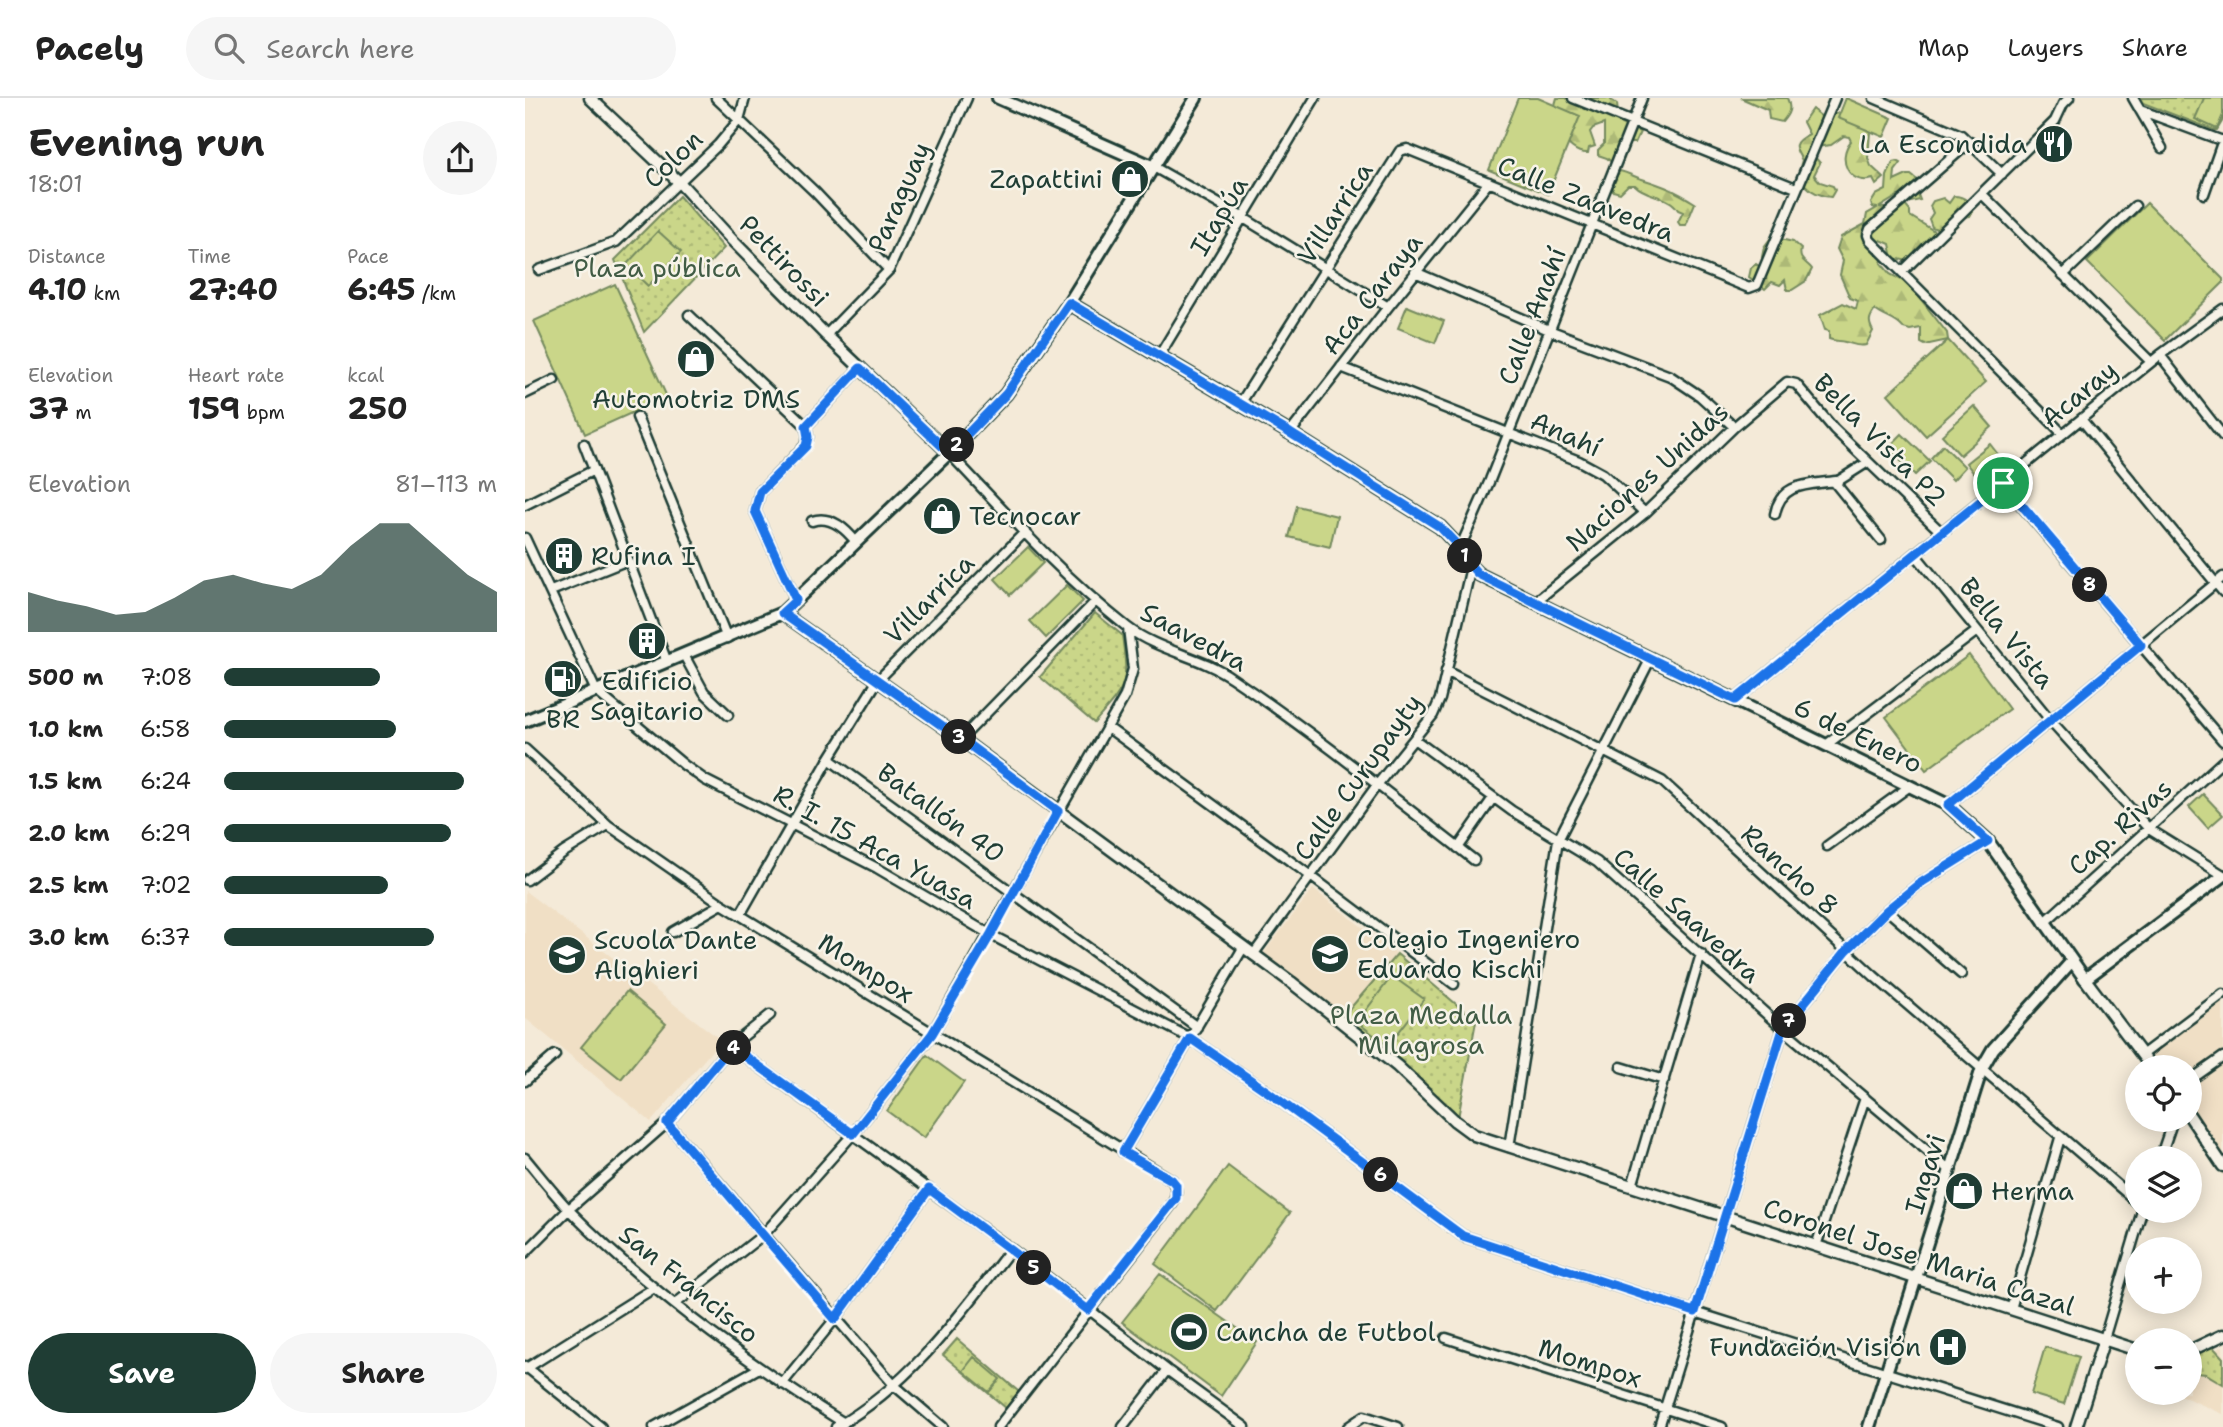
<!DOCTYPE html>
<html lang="en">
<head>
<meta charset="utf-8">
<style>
	:root { --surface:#fff; --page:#f6f6f6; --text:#222; --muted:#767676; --line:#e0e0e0; --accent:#1f3d34 }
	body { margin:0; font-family:"Shantell Sans",sans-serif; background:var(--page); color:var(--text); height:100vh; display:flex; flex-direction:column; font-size:26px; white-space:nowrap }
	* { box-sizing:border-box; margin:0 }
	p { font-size:23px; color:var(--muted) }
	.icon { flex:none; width:38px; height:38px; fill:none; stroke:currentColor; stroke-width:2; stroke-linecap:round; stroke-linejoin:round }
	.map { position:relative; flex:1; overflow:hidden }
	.drawer { display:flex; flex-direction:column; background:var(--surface); width:525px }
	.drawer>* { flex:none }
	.fabs { position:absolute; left:1600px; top:957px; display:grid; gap:14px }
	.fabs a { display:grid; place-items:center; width:77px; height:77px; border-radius:50%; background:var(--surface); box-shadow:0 4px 18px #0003; font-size:35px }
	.pin { position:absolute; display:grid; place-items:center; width:60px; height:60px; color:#fff; margin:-30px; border:4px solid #fff; border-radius:50%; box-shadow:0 2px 7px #0007 }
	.km { position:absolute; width:35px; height:35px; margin:-18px; border-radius:50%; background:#222; color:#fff; font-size:19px; line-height:35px; text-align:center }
	.round { display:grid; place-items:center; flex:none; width:74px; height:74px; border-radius:37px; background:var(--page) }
	.summary { display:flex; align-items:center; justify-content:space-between; height:119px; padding:0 28px }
	h1 { font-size:38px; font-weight:700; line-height:52px }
	.stats { display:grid; grid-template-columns:repeat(3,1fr); gap:10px; height:119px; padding:7px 28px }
	.stats div { display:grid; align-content:center }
	.stats b { font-size:30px; font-weight:700 }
	.stats small { font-size:19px; font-weight:400 }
	.stats p { font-size:19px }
	.chart { height:196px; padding:14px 28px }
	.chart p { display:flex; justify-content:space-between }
	.chart svg { width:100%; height:126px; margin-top:7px; fill:var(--accent); opacity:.7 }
	.action { display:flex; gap:14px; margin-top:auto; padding:14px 28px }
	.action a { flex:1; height:80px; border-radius:42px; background:var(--accent); color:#fff; font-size:28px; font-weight:700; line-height:80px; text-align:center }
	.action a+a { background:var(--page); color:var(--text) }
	ul { padding:0 28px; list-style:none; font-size:23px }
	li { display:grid; grid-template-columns:112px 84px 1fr; align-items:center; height:52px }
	li i { height:18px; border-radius:9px; background:var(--accent) }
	header { display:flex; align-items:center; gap:42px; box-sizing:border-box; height:98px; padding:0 35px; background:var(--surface); border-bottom:2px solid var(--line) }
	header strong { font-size:33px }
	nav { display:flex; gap:38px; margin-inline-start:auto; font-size:24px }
	.search { width:490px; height:63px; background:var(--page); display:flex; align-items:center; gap:18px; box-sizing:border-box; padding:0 24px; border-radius:38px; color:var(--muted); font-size:26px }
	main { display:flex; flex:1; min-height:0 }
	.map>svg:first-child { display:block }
</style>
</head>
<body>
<header>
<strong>Pacely</strong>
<div class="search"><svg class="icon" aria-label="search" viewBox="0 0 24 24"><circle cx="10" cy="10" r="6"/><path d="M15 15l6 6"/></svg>Search here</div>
<nav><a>Map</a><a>Layers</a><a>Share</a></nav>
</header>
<main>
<section class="drawer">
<div class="summary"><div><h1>Evening run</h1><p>18:01</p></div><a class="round"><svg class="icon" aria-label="share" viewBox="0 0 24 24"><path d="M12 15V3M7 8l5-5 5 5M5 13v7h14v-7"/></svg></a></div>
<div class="stats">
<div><p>Distance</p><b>4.10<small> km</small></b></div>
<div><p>Time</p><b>27:40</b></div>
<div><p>Pace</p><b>6:45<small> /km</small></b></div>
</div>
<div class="stats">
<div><p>Elevation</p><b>37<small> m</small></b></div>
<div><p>Heart rate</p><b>159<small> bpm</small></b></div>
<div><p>kcal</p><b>250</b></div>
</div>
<div class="chart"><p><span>Elevation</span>81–113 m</p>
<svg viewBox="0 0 160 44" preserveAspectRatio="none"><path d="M0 44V30L10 33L20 35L30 38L40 37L50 32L60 26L70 24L80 27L90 29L100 24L110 14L120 6L130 6L140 15L150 24L160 30V44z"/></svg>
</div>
<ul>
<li><b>500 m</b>7:08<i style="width:57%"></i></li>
<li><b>1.0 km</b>6:58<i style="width:63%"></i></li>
<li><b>1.5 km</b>6:24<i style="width:88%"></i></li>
<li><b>2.0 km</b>6:29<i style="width:83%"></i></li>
<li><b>2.5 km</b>7:02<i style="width:60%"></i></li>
<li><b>3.0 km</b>6:37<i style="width:77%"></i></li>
</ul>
<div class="action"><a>Save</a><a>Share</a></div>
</section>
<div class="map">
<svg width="1698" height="1329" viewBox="0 0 1698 1329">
	<defs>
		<pattern id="grass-dots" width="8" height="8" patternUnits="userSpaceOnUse" patternTransform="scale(1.75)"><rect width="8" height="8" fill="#cad689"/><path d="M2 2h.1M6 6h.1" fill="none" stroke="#adb977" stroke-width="1.8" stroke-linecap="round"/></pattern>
		<pattern id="forest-firs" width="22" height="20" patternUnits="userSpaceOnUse" patternTransform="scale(1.75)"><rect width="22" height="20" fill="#cad689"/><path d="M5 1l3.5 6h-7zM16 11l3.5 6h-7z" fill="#adb977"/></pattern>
	</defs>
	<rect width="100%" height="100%" fill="#f4ead8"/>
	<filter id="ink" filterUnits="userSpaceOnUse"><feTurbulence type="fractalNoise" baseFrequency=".0143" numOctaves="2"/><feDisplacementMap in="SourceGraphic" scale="14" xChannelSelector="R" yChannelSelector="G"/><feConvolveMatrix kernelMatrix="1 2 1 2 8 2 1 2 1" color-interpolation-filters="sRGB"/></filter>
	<g filter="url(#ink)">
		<path fill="#f0dfc5" d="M788,791L872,856L816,921L738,856Z
			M0,793L196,942L126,1024L0,920Z
			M1698,894V1078L1659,1022H1664V970L1623,969L1616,959Z
			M1698,1248V1316L1650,1295H1664V1264Z"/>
		<path fill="url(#grass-dots)" stroke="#748a5e" stroke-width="2" d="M1615,0H1698V22L1692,32H1689L1618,5Z
			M154,98L199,150L119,234L90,162Z
			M570,515L597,537C604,588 602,587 569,625L515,579Z
			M872,856L951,923L933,1020L816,921Z
			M432,1241L494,1294L481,1310L418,1257Z
			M1688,1249L1698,1260V1286L1681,1276L1672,1275L1671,1271L1664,1268V1255Z"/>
		<path fill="url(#forest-firs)" stroke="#748a5e" stroke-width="2" d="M1032,0H1086V2L1092,6L1094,25L1115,34L1110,45H1103L1098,62L1086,64L1082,60L1073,57V52L1079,46V26L1068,30L1065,34L1070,48L1064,50L1063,55C1040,57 1024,18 1032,0Z
			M1216,0H1262C1267,10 1264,16 1257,24L1244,21L1243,12Z
			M1287,11L1302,23L1306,22L1309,16L1315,15L1345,34L1343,60L1346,68L1359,80L1351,87L1348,81C1324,88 1311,61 1326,43L1324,39L1319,38L1306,47L1291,49L1288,57L1295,65L1289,77L1295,84L1308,88L1310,92L1306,99C1286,97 1269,83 1277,62C1269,49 1266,45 1284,36L1278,24Z
			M1372,63L1376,65L1370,73L1369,83L1382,77H1386L1395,84L1392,94L1395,102L1386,104L1373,98L1355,109L1364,111L1374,105L1380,107L1385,113V118L1409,133L1411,141L1397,154L1389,155L1383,163L1368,160L1365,146L1356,142L1353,149L1359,156L1356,165L1365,176L1394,191V199L1422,235L1423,242L1400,247L1396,245V230L1385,232L1378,230C1371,221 1360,220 1350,212C1344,220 1343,224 1348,233L1341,247C1332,249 1329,246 1320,244C1314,242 1311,244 1304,241V233L1300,232L1295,217L1318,205L1331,211L1333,203L1325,200L1315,177L1318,163L1312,151L1316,139L1340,126L1342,116L1352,110L1347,109L1346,105L1351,97L1361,92L1362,78L1368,64Z
			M1095,73C1104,75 1109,79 1117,81C1139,88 1149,92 1170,105L1161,127H1155L1153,124L1158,114L1153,112C1145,97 1121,99 1110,87H1103L1095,95L1088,93V83Z
			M1429,98C1439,98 1448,105 1447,115L1445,118L1428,120L1416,133L1407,129L1404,121L1408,115L1405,108L1408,103L1418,100L1424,105Z
			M1251,140L1268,144L1276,151C1273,163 1281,163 1287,171L1281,183L1267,192H1262L1260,182L1255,187L1247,184L1240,191L1224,179L1226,170L1231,166L1240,172L1246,165L1237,159L1239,149L1245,141Z"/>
		<path fill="#cad689" stroke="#748a5e" stroke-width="2" d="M993,0H1013L1055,18L1023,96L964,72Z
			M1321,0L1367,20L1359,39L1313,20Z
			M1679,0H1698V17L1692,31L1670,21Z
			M1622,105L1698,181V185L1640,242L1562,164Z
			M133,133L156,154L123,188L101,167Z
			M90,186L142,299L60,336L9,223Z
			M882,208L919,223L910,245L873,230Z
			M1423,242L1461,284L1401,338L1363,296Z
			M1449,308L1467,329L1435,357L1417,337Z
			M1377,336L1405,363L1390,377L1363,350Z
			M1465,346L1478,363L1454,382L1441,365Z
			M1418,347L1440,369L1428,382L1406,360Z
			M772,408L812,418L805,449L764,439Z
			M503,449L518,465L485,497L470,481Z
			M542,487L558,503L521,540L505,523Z
			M1444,557L1484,611L1401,672L1361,619Z
			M1678,696L1698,717L1683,730L1664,709Z
			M867,878L899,901L863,948L832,924Z
			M102,893L141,926L96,981L56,949Z
			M402,957L439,984L399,1040L362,1013Z
			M703,1068L765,1115L692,1213L630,1166Z
			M635,1176L732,1244L696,1298L597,1224Z
			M1520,1249L1554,1259L1539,1306L1506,1296Z
			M449,1259L475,1281L464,1294L438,1273Z"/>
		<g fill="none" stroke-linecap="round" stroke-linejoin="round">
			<defs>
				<path id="minor" d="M191,0L290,94L364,172
					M1048,0L1271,90
					M1349,0L1436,37L1477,76
					M1608,0L1637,50
					M1615,12L1698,43
					M1445,44L1345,131L1343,137L1345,142L1538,336
					M627,68L717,119L863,209
					M1457,96L1626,264
					M1679,96L1698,42
					M14,172L91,144L193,47L214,22L220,0
					M890,174L1024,232L1145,278L1175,298L1209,329
					M1377,174L1530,23L1538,6L1544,0
					M1538,177L1610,108
					M164,217L281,328
					M301,237L364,172L442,0
					M1635,257L1698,338
					M634,258L790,0
					M816,269L1054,363L1078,376L1120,415
					M0,296L29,282
					M715,306L875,53L882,51L1224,190L1232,187L1310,0
					M112,319L202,540
					M1556,321L1698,494
					M765,335L863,209L964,84
					M59,346L142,564
					M424,355C481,415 537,478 602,529C633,553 675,558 707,580C790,636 869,700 949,762
					M1343,364L1310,385L1356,442
					M1477,385L1698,643
					M0,407L69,372
					M1250,416C1256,384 1283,387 1311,383
					M287,423C305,417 320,430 331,444
					M0,440L71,593L159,667L180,682L352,770L466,837L665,940L743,994L938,1138L1170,1214L1533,1329
					M935,450L965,382L1117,0
					M1390,456L1526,623L1624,731L1698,777
					M26,493L103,462
					M271,502L230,413L235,394L280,348L283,339L281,328L335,270
					M1010,504L1120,415L1209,329L1262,284L1271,286L1309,331L1416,434
					M159,557L179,594L203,617
					M921,573L1137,683L1349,878L1612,1104
					M1210,602L1635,257L1698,211
					M582,629L787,779L929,886
					M436,641L571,503
					M889,641L987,713L1072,764L1258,931L1425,1072
					M1301,647L1452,533
					M0,651L83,727L197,806L647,1082C653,1091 652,1097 647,1106L473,1329
					M304,661L672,929
					M1423,707L1698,479
					M1302,748L1385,688
					M933,750L968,700
					M2,782L39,754L83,727
					M1362,812L1436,876
					M215,817L304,661L353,582L500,434
					M1519,825L1698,663
					M148,834L197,806
					M728,857L852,687L908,617L915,601L946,469
					M206,948L486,1151L642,1272L720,1329
					M1617,957L1698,896
					M1096,969L1139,982
					M0,983L30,957
					M1664,983L1698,959
					M142,1025L369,1287L418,1329
					M984,1049L1033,742L1126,560
					M598,1054L718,850
					M0,1060C15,1078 29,1096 45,1113C126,1195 221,1264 319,1325
					M1635,1060L1648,1022
					M1107,1088L1176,856
					M1291,1148L1340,1000
					M0,1155L44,1111L142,1025L206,948L245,917
					M150,1206L239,1136L328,1036L407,936L600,598L608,571L603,530
					M1486,1211L1535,1040
					M921,1240L1197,1329
					M1579,1241L1617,1113
					M0,1268L76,1329
					M0,1271L129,1190
					M257,1286L310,1221L404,1091
					M129,1329L234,1270
					M311,1329C385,1287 435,1217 486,1151
					M598,1329L642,1272
					M823,1329L839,1318L873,1329
					M1134,1329L1258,931L1322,852L1362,812L1394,786L1463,743"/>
				<path id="tertiary" d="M65,0L154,84L208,143L301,237L424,355
					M257,515L436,641L766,884L872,968L930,1023L949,1037L1612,1252
					M1560,881L1627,970
					M1664,1017L1698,1068
					M1664,1253L1698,1237
					M1551,1329L1579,1241"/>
				<path id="secondary" d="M473,0L627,68
					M544,205L765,335L915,429L935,450L946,469L953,476L1423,707L1463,743L1560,881L1698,778
					M0,623L257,515L271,502L424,355L481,296L544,205L671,0
					M1344,1329L1457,970L1468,951L1547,863"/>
			</defs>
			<use href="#minor" stroke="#1f3d34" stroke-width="13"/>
			<use href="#tertiary" stroke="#1f3d34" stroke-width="15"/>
			<use href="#secondary" stroke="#1f3d34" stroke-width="16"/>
			<use href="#minor" stroke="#f7f3e8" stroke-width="8"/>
			<use href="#tertiary" stroke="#f7f3e8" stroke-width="10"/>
			<use href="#secondary" stroke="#f7f3e8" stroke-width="10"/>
		</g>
	</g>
	<g fill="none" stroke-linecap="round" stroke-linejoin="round" filter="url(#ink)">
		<defs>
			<path id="route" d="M544,205L765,335L915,429L935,450L946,468L953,476L1210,602L1478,385L1616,547L1423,707L1463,743L1394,786L1362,812L1322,852L1258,931L1170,1214L938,1138L743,994L665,940L598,1054L647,1082L651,1087V1100L563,1212L486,1152L404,1091L310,1221L142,1025L206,948L328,1036L407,936L466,836L533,713L436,641L257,515L271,502L230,413L235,394L281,348L283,339L281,328L335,270L424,355L481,296Z"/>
		</defs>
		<use href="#route" stroke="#fff" stroke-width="14"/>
		<use href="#route" stroke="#1a73e8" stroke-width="9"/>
	</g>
	<defs>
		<symbol id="restaurant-disc" viewBox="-11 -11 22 22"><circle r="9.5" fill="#1f3d34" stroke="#f7f3e8"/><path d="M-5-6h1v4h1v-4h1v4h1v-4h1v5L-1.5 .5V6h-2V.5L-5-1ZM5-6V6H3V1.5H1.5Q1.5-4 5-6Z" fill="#fff"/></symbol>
		<symbol id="shop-disc" viewBox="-11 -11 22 22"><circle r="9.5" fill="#1f3d34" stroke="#f7f3e8"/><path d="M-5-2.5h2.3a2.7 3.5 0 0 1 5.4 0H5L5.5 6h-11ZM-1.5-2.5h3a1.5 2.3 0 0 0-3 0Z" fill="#fff"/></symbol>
		<symbol id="building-disc" viewBox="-11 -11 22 22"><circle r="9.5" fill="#1f3d34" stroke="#f7f3e8"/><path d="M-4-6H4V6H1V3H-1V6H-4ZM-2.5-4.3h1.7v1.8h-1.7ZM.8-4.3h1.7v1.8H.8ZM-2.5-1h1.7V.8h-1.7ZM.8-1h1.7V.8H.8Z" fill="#fff"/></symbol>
		<symbol id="fuel-disc" viewBox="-11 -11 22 22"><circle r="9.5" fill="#1f3d34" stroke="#f7f3e8"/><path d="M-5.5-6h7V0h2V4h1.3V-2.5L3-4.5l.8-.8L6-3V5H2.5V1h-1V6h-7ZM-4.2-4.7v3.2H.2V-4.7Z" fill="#fff"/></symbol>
		<symbol id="school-disc" viewBox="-11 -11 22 22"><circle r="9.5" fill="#1f3d34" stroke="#f7f3e8"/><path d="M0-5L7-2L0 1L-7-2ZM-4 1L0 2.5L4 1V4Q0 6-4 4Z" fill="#fff"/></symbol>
		<symbol id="stadium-disc" viewBox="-11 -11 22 22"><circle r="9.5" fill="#1f3d34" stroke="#f7f3e8"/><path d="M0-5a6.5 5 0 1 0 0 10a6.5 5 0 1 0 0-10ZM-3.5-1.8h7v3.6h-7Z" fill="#fff"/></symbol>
		<symbol id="hospital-disc" viewBox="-11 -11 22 22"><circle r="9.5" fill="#1f3d34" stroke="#f7f3e8"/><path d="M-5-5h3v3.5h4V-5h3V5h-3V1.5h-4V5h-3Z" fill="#fff"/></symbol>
	</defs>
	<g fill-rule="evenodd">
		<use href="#restaurant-disc" x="1507" y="24" width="44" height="44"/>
		<use href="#shop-disc" x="583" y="59" width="44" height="44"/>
		<use href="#shop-disc" x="149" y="239" width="44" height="44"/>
		<use href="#shop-disc" x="395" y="396" width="44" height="44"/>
		<use href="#building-disc" x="17" y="436" width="44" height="44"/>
		<use href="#building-disc" x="100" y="521" width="44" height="44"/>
		<use href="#fuel-disc" x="16" y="559" width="44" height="44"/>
		<use href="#school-disc" x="783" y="834" width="44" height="44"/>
		<use href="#school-disc" x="20" y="835" width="44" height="44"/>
		<use href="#shop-disc" x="1417" y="1071" width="44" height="44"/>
		<use href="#stadium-disc" x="642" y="1212" width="44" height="44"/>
		<use href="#hospital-disc" x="1401" y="1227" width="44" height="44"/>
	</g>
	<g text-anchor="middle" stroke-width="5" stroke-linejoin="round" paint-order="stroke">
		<g font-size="26" fill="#1f3d34" stroke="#f7f3e8" text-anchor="start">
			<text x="1502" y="55" text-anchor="end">La Escondida</text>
			<text x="578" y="90" text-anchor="end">Zapattini</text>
			<text x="171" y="310" text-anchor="middle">Automotriz DMS</text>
			<text x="444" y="427">Tecnocar</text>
			<text x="66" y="467">Rufina I</text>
			<text x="122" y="592" text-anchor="middle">Edificio<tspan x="122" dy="30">Sagitario</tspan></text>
			<text x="38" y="630" text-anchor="middle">BR</text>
			<text x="832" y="850">Colegio Ingeniero<tspan x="832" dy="30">Eduardo Kischi</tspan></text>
			<text x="69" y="851">Scuola Dante<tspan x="69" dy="30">Alighieri</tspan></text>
			<text x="1466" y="1102">Herma</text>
			<text x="691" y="1243">Cancha de Futbol</text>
			<text x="1396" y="1258" text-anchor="end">Fundación Visión</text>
		</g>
		<g font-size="26" fill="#1f3d34" stroke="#f7f3e8">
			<text transform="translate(148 61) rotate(-44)" y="9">Colon</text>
			<text transform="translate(374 99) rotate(-66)" y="9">Paraguay</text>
			<text transform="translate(1061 101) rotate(22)" y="9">Calle Zaavedra</text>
			<text transform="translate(810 115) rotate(-57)" y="9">Villarrica</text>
			<text transform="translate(694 118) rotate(-59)" y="9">Itapúa</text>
			<text transform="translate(259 163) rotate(46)" y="9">Pettirossi</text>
			<text transform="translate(847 196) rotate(-52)" y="9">Aca Caraya</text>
			<text transform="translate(1007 218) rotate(-69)" y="9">Calle Anahí</text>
			<text transform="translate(1554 296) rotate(-39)" y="9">Acaray</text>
			<text transform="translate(1041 336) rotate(24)" y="9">Anahí</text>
			<text transform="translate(1355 342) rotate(45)" y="9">Bella Vista P2</text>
			<text transform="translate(1122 379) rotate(-42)" y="9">Naciones Unidas</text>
			<text transform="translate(404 501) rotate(-45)" y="9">Villarrica</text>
			<text transform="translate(1482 535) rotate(51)" y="9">Bella Vista</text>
			<text transform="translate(669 539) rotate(28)" y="9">Saavedra</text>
			<text transform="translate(1333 637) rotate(26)" y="9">6 de Enero</text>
			<text transform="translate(833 679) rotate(-54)" y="9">Calle Curupayty</text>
			<text transform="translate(416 715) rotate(36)" y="9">Batallón 40</text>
			<text transform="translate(1595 729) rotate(-42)" y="9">Cap. Rivas</text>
			<text transform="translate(350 749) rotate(29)" y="9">R. I. 15 Aca Yuasa</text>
			<text transform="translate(1265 772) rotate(42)" y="9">Rancho 8</text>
			<text transform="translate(1162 817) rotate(42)" y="9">Calle Saavedra</text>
			<text transform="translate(341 870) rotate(32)" y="9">Mompox</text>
			<text transform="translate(1400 1076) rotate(-73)" y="9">Ingavi</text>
			<text transform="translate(1394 1159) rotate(18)" y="9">Coronel Jose Maria Cazal</text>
			<text transform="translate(164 1186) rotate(39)" y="9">San Francisco</text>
			<text transform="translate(1065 1265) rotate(18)" y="9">Mompox</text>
		</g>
		<g font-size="26" fill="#415c45" stroke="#f7f3e8">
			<text x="132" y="179">Plaza pública</text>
			<text x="896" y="926">Plaza Medalla<tspan x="896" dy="30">Milagrosa</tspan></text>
		</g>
	</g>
</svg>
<div class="fabs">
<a><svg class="icon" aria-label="locate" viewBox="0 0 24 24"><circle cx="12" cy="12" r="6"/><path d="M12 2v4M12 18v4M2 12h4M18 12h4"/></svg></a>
<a><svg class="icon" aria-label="layers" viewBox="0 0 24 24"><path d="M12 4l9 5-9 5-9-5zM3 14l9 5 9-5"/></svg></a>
<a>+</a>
<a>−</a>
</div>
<div class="pin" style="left:1478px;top:385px;background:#1e9e55"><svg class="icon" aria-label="arrive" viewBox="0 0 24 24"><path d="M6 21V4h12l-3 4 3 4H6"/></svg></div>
<b class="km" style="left:940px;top:458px">1</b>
<b class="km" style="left:432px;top:347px">2</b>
<b class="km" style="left:434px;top:639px">3</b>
<b class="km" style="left:209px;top:950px">4</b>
<b class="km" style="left:509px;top:1170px">5</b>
<b class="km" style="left:856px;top:1077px">6</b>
<b class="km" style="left:1264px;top:923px">7</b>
<b class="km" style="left:1565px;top:487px">8</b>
</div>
</main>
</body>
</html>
